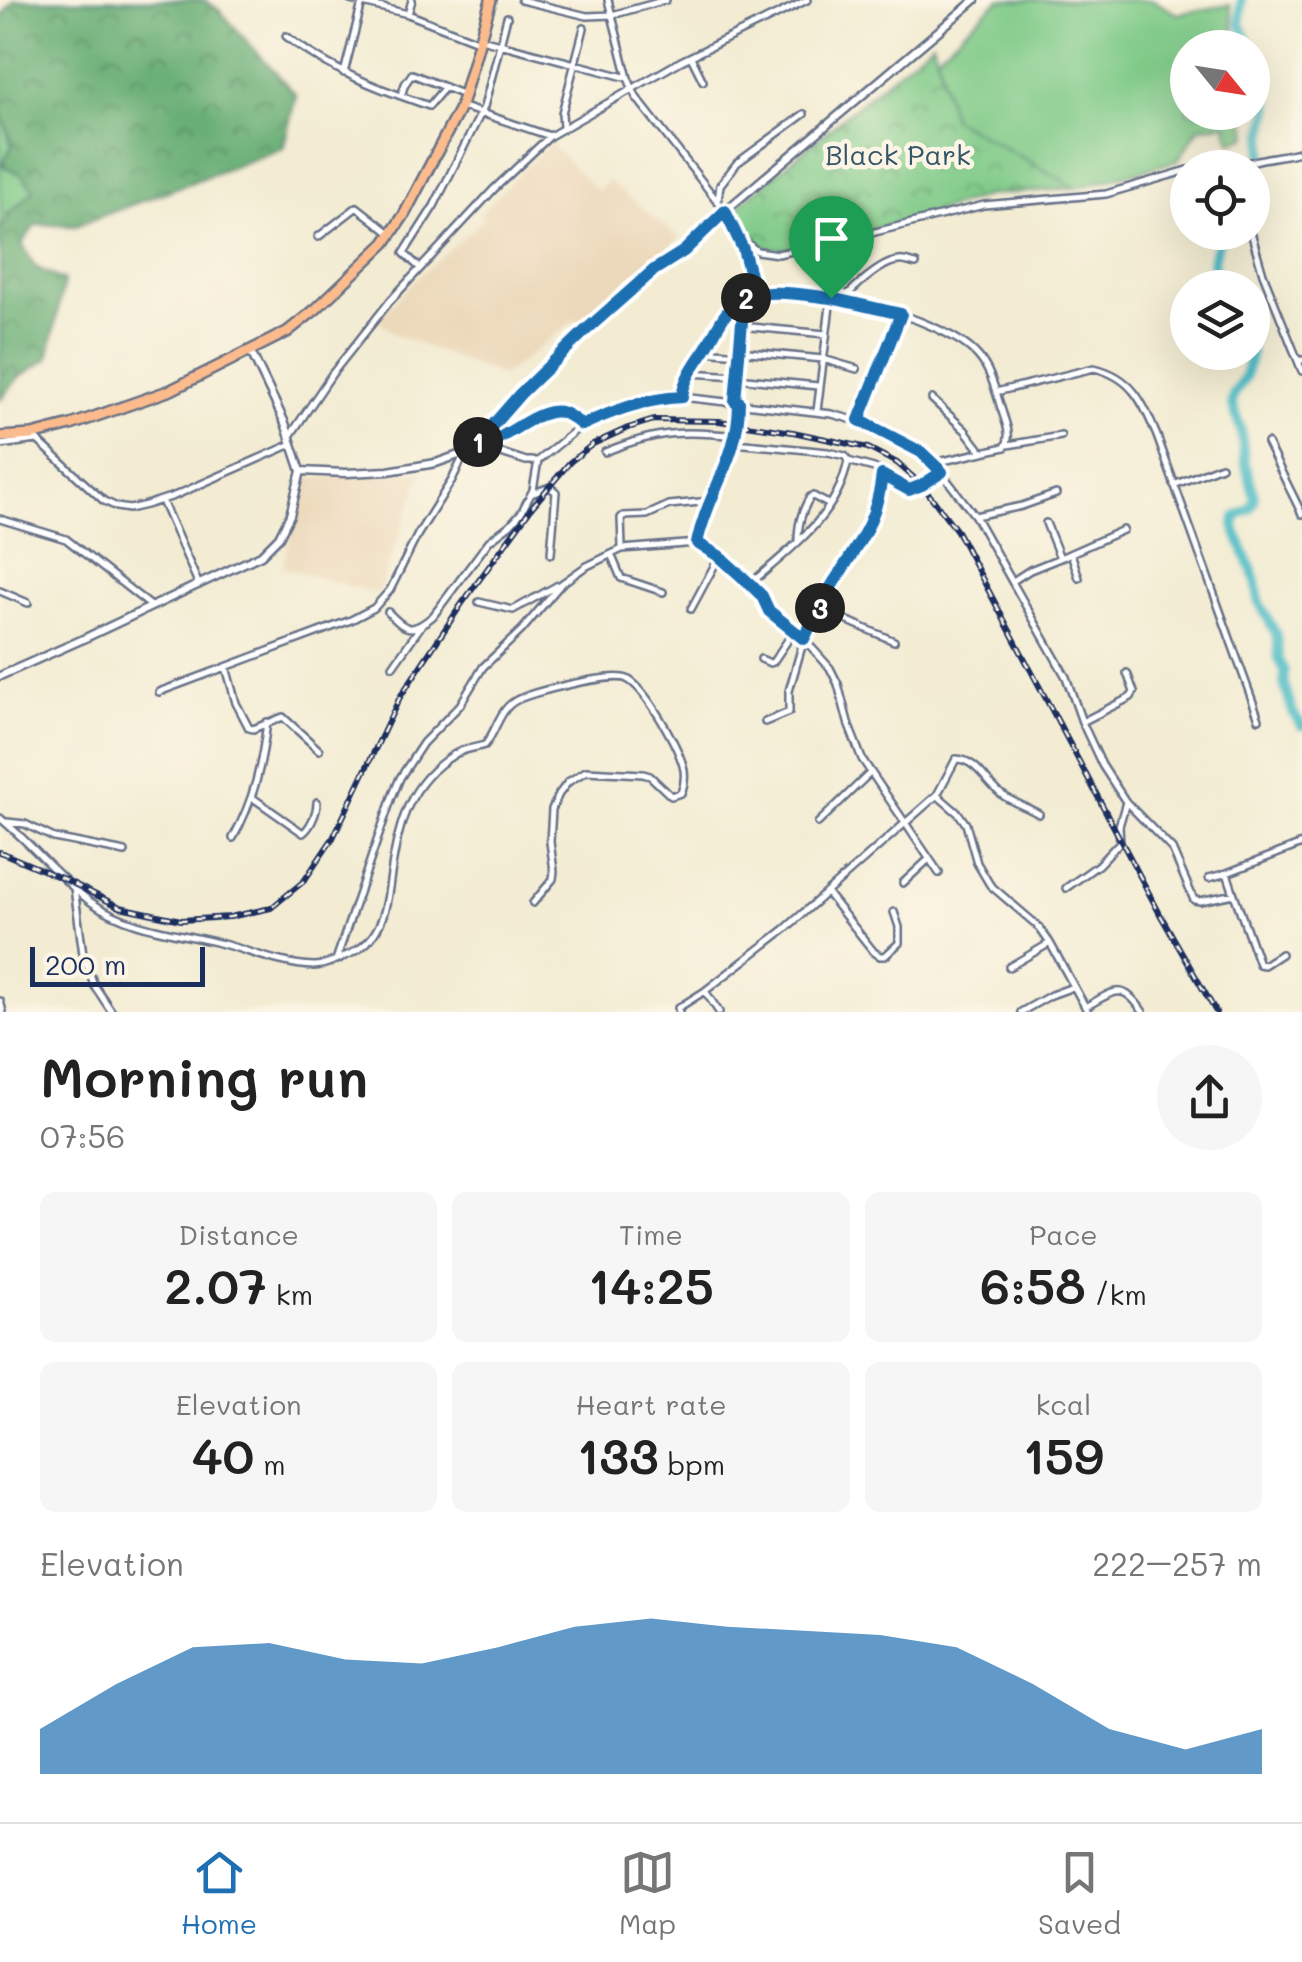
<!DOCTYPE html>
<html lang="en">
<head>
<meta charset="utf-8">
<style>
	:root { --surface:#fff; --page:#f6f6f6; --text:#222; --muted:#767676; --line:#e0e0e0; --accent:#1f6fb2 }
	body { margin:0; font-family:Mali,sans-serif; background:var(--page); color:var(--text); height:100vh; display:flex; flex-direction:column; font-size:38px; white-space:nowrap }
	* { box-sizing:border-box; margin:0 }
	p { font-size:32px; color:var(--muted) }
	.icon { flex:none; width:55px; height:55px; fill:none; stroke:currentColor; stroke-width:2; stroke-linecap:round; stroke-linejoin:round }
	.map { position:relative; height:1012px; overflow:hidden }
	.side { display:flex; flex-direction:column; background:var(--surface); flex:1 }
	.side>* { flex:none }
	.needle { width:65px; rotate:120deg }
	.fabs { position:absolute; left:1170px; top:30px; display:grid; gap:20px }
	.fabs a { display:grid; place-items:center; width:100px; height:100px; border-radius:50%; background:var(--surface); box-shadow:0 10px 40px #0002; font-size:50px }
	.scale { position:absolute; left:30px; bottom:25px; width:175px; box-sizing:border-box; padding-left:10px; border:5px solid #1b2f5e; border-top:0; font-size:28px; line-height:35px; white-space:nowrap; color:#1b2f5e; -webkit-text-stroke:8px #fcf5e5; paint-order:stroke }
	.pin { position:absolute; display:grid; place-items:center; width:85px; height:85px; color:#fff; margin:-102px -42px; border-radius:50% 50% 50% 0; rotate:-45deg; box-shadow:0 0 10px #0007 }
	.pin .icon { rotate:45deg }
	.km { position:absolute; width:50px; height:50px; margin:-25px; border-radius:50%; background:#222; color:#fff; font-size:28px; line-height:50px; text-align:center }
	.round { display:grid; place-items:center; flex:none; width:105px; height:105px; border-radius:52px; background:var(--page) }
	.head { display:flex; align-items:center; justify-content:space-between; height:170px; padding:0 40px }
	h1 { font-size:55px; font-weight:600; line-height:75px }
	.metrics { display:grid; grid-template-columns:repeat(3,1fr); gap:15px; height:170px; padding:10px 40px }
	.metrics div { display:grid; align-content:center; border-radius:15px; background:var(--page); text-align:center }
	.metrics b { font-size:50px; font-weight:600 }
	.metrics small { font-size:28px; font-weight:400 }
	.metrics p { font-size:28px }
	.chart { height:280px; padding:20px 40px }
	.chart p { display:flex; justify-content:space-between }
	.chart svg { width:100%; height:180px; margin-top:10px; fill:var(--accent); opacity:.7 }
	.menu { display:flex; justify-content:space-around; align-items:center; height:140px; border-top:2px solid var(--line); background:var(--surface); font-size:28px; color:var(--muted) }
	.menu a { display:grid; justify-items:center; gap:5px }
	.menu .on { color:var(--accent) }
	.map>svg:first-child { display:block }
</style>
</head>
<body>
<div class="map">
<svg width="1302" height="1012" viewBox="0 0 1302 1012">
	<defs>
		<pattern id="grass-tufts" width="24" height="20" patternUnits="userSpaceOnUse" patternTransform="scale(2.5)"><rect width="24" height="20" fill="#7fca88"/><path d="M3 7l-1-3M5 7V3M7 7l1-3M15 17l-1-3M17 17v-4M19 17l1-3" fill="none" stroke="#67a472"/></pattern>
		<pattern id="forest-crowns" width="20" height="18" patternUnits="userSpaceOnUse" patternTransform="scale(2.5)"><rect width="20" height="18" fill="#67ae74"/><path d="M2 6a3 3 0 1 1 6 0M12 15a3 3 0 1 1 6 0" fill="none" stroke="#548e62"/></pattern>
		<pattern id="park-crowns" width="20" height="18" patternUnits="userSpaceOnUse" patternTransform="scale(2.5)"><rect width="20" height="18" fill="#7fca88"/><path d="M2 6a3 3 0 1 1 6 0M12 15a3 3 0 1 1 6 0" fill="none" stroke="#67a472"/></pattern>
	</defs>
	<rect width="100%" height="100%" fill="#fcf5e5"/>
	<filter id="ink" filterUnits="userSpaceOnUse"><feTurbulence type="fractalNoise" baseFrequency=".01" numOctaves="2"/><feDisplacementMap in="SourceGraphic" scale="20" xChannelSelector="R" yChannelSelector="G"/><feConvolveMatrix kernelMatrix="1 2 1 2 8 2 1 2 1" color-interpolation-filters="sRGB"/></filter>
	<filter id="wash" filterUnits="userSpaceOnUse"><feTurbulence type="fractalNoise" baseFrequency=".0048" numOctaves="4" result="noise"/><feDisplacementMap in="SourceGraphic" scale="40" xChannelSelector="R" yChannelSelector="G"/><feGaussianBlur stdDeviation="2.25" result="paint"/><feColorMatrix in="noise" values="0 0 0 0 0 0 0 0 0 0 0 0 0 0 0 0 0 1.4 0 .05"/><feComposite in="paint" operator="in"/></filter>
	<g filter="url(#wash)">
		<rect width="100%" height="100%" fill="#f3ecd3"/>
		<path fill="#ecd8ba" d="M550,143L597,191L608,181L679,238L583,326L576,319L503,376L395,335L378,319L416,279L484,219L480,213Z
			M422,472L378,594L282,567L306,478Z"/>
		<path fill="url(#grass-tufts)" stroke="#4d7c73" stroke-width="2.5" d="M0,111C11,139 15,168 35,190L11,213L0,230Z"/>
		<path fill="url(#forest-crowns)" stroke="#416e69" stroke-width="2.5" d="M14,0H204L219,10L296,95L283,148L75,226L36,224L22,244L35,267L64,281L48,359L19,377L0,400V230L10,213L34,190L21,174L2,165L13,144L0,111V19Z"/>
		<path fill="url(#park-crowns)" stroke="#4d7c73" stroke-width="2.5" d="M933,42L953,118L1076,188L989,195L897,224L791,248C769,250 750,249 739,227C734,217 732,213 740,204Z"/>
		<path fill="#7fca88" stroke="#4d7c73" stroke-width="2.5" d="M999,0H1153L1177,14L1230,5L1236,47L1188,48V112L1245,113L1248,136L1232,142L1227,132L1226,123L1199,128L1178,161L1076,188L952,118L937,55Z"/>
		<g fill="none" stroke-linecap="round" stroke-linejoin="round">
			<path stroke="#50bec7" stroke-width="10" d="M1241,0L1240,23L1252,48
				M1252,48L1259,76L1270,105L1265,129L1263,155
				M1252,172L1260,167
				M1222,232C1213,257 1208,263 1222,288
				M1252,331V339
				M1251,352L1245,377L1233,396L1232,403L1241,430L1244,459L1254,494V501L1250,509L1236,517L1234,526L1256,581L1259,602L1276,634L1279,660L1284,671V684L1293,713L1302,726"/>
		</g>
	</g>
	<g filter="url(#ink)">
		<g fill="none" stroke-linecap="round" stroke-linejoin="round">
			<defs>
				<path id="minor" d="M350,0L408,14L480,42
					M521,0L587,16L612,15L666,0
					M608,0L628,78L636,97L725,211L748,261L756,295
					M408,14L412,0
					M286,36C319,62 361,82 401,96L405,84L412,74L464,95
					M481,39L628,78
					M691,57L703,81
					M344,73L362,3
					M401,96L429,106L445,87
					M463,107L550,136
					M563,127L562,113L584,28
					M1194,168L1219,159L1226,168
					M1236,168C1256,157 1280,158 1302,151
					M718,201L720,185L737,163L804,114
					M1251,232L1263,274L1298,361L1302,360
					M738,236L757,251L778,254L839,241L984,205L1106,194L1188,170
					M318,237L357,207L390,233
					M420,268L404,253L434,206L484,107L507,17
					M843,300C853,288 883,261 899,261C905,260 910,263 916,264
					M741,326L826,334
					M704,351L739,354
					M739,351L823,359L857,369
					M1298,361L1302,371
					M690,373L737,376
					M736,378L818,386
					M996,392L1094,368C1133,377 1143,403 1157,436L1259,719
					M682,397C684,378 724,310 740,301C787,275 944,316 978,356C991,370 996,393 1002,411C1006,424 1012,436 1005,447L934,463
					M932,399L965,430L982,452
					M735,401L744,300
					M817,411L831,298
					M859,420L901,314
					M290,436L332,374L390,301L494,189L550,136L681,61L807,0
					M34,437L104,501L117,507L129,509L146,505L174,496L292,444
					M735,443L828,452L845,456L848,461C837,517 790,549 750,584
					M1267,443L1302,514
					M0,445L37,440
					M1008,445L1061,436
					M484,446L553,412L567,415L581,425
					M473,448L489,449L526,461H538L582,425L610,412L645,401L682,397L832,414L868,424L921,452L934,463L975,516L1066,677L1082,722L1102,765L1126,802L1172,849L1194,900L1200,901L1234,894L1259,964L1264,965L1281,954
					M605,452C656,431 683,430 737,436
					M884,475L909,489L922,485L942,471
					M1174,485L1221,466
					M531,494L550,487L556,492L551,554
					M162,501L199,585
					M975,516L1022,506L1056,494
					M0,519L66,539L151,606
					M798,542C798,524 801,513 810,497L813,496L830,505
					M697,543C708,491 739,459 739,402
					M622,547L621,518L623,516L647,515L669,505L711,501
					M1071,553L1079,578
					M611,554L621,578L663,592
					M1060,558L1123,530
					M1013,581L1030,570L1060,558L1046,523
					M0,591L28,603
					M479,602L513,610L558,585
					M691,609L719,557
					M388,612C406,631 412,634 433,616L489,541L510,525L521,513L533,490L538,461
					M814,618L846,620L894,641
					M761,659L770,663L773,662L794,631
					M393,666L421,626
					M226,667L236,703L249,728L253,729L283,717L319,750
					M159,692L351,620L374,608L390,590L418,534L452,480L465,453
					M765,722L789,712V691L804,639L833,583L863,540L877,500L882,480L881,472L874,468L848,461
					M1082,722L1131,697L1134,692L1127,673
					M937,795L959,814L966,824L977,863L990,885L1038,926L1050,943L1088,1012
					M253,798L303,833C311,827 317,812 317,802
					M0,818C32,844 58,878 91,902C131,930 178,932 223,944C252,952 283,965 314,966C322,966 329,963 336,960L392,797L400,778L423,743L460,705L483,667L522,630L561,584L585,567L622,549L697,543L719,557L760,593L769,611L804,639L830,668L838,684L849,726L862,759L939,873
					M7,822L25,824L54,838L125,852
					M818,823L871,772
					M233,838C254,800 262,764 267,722
					M1227,873L1234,894
					M1209,878L1227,873L1302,844
					M903,883L929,859
					M74,888L83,954L94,985L112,1012
					M1066,888L1098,865L1120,842L1119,826L1126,802
					M827,893L874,952L880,956H885L899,943V927L894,912
					M336,960C351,954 365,948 374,934C386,917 388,894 391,874C398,824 409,782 455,754C463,749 475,748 485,745C496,732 499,710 515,701C530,692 613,672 627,679C646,688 680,749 684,770C685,778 684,786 681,793L671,796L650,776L643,774L586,771L568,782L559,794L552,809L550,842L554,871L553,879L533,903
					M1009,967L1050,943
					M705,991L719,1012
					M0,1001L3,1012
					M1085,1007C1114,992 1122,980 1143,1012
					M679,1012L678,1008L705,991L785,929L937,795L956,759C976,759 986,782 1001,794C1011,802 1027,807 1039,814
					M1021,1012L1051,995L1073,987"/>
				<path id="tertiary" d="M301,471L346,473L388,471L436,463L470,451L520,394L586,330L654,270L684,251L725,211L975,0
					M0,676L81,640L261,555L279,537L290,515L301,471L285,423L251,352"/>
				<path id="primary" d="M0,437L32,435L71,425L171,390L287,332L316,309L385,243L404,215L461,106L491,0"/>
			</defs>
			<use href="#minor" stroke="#677187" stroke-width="10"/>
			<use href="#tertiary" stroke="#677187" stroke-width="11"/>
			<use href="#primary" stroke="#677187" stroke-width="14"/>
			<use href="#minor" stroke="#fff" stroke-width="5"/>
			<use href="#tertiary" stroke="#fff" stroke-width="6"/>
			<use href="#primary" stroke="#fbbb8c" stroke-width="9"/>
			<defs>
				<path id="rail" d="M0,852L66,880L120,907L181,920L230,917L271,908L304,881L333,838L400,697L461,605L532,507L570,462L593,444L628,428L654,420L719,421L793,432L868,448L897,463L922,485L957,531L1161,916L1216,1012"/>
			</defs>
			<use href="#rail" stroke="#1b2f5e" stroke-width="6"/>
			<use href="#rail" stroke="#fcf5e5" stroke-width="2.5" stroke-dasharray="8" stroke-linecap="butt"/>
		</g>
	</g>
	<g fill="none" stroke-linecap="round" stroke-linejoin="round" filter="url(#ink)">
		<defs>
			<path id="route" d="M831,298C806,295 759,286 737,302C723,313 715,333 706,348C696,363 684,378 682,397C645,399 615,410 582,425C575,420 569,414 561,412C537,406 499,446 473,448L520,394L586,330L654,270L684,251L725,211L743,249L756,296L744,299L735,401L739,402C739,459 708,491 697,543L719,556L750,584L762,596L769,611L804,639C814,618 825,595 838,576C861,540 877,519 882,475L909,490L922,485L942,472L921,452L859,420L901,314L831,298"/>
		</defs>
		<use href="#route" stroke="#fff" stroke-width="20"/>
		<use href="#route" stroke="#1f6fb2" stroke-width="12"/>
	</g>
	<g text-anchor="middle" stroke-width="9" stroke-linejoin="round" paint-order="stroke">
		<g font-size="28" fill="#345668" stroke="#fcf5e5">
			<text x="898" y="165">Black Park</text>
		</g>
	</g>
</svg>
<div class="fabs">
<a><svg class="needle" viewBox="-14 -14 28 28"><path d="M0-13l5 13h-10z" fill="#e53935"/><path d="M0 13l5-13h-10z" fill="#767676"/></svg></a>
<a><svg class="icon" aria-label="locate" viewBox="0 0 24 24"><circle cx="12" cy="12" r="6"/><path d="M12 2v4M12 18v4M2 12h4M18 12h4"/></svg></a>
<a><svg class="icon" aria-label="layers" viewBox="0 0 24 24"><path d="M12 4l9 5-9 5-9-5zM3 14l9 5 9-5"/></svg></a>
</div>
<div class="scale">200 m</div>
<div class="pin" style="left:831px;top:298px;background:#1e9e55"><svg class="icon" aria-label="arrive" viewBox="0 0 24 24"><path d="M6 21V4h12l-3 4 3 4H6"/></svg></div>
<b class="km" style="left:478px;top:442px">1</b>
<b class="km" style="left:746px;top:298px">2</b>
<b class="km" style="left:820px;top:608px">3</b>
</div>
<section class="side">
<div class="head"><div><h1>Morning run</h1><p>07:56</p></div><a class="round"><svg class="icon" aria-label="share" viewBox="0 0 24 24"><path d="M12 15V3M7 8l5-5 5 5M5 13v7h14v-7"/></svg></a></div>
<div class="metrics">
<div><p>Distance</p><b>2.07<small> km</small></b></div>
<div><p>Time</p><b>14:25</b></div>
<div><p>Pace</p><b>6:58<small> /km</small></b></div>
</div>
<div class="metrics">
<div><p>Elevation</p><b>40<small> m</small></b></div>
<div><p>Heart rate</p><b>133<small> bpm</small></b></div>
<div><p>kcal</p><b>159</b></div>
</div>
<div class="chart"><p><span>Elevation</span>222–257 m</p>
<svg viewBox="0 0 160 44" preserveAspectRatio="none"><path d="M0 44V33L10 22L20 13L30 12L40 16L50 17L60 13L70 8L80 6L90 8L100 9L110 10L120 13L130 22L140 33L150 38L160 33V44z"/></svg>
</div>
</section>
<nav class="menu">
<a class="on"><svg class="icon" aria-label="home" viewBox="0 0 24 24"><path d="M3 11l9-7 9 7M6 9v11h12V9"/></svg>Home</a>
<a><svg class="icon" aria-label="map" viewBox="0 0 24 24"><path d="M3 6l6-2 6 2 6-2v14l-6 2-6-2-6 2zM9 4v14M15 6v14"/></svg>Map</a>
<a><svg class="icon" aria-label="saved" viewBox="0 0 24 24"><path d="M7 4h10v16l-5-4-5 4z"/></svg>Saved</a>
</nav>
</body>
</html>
